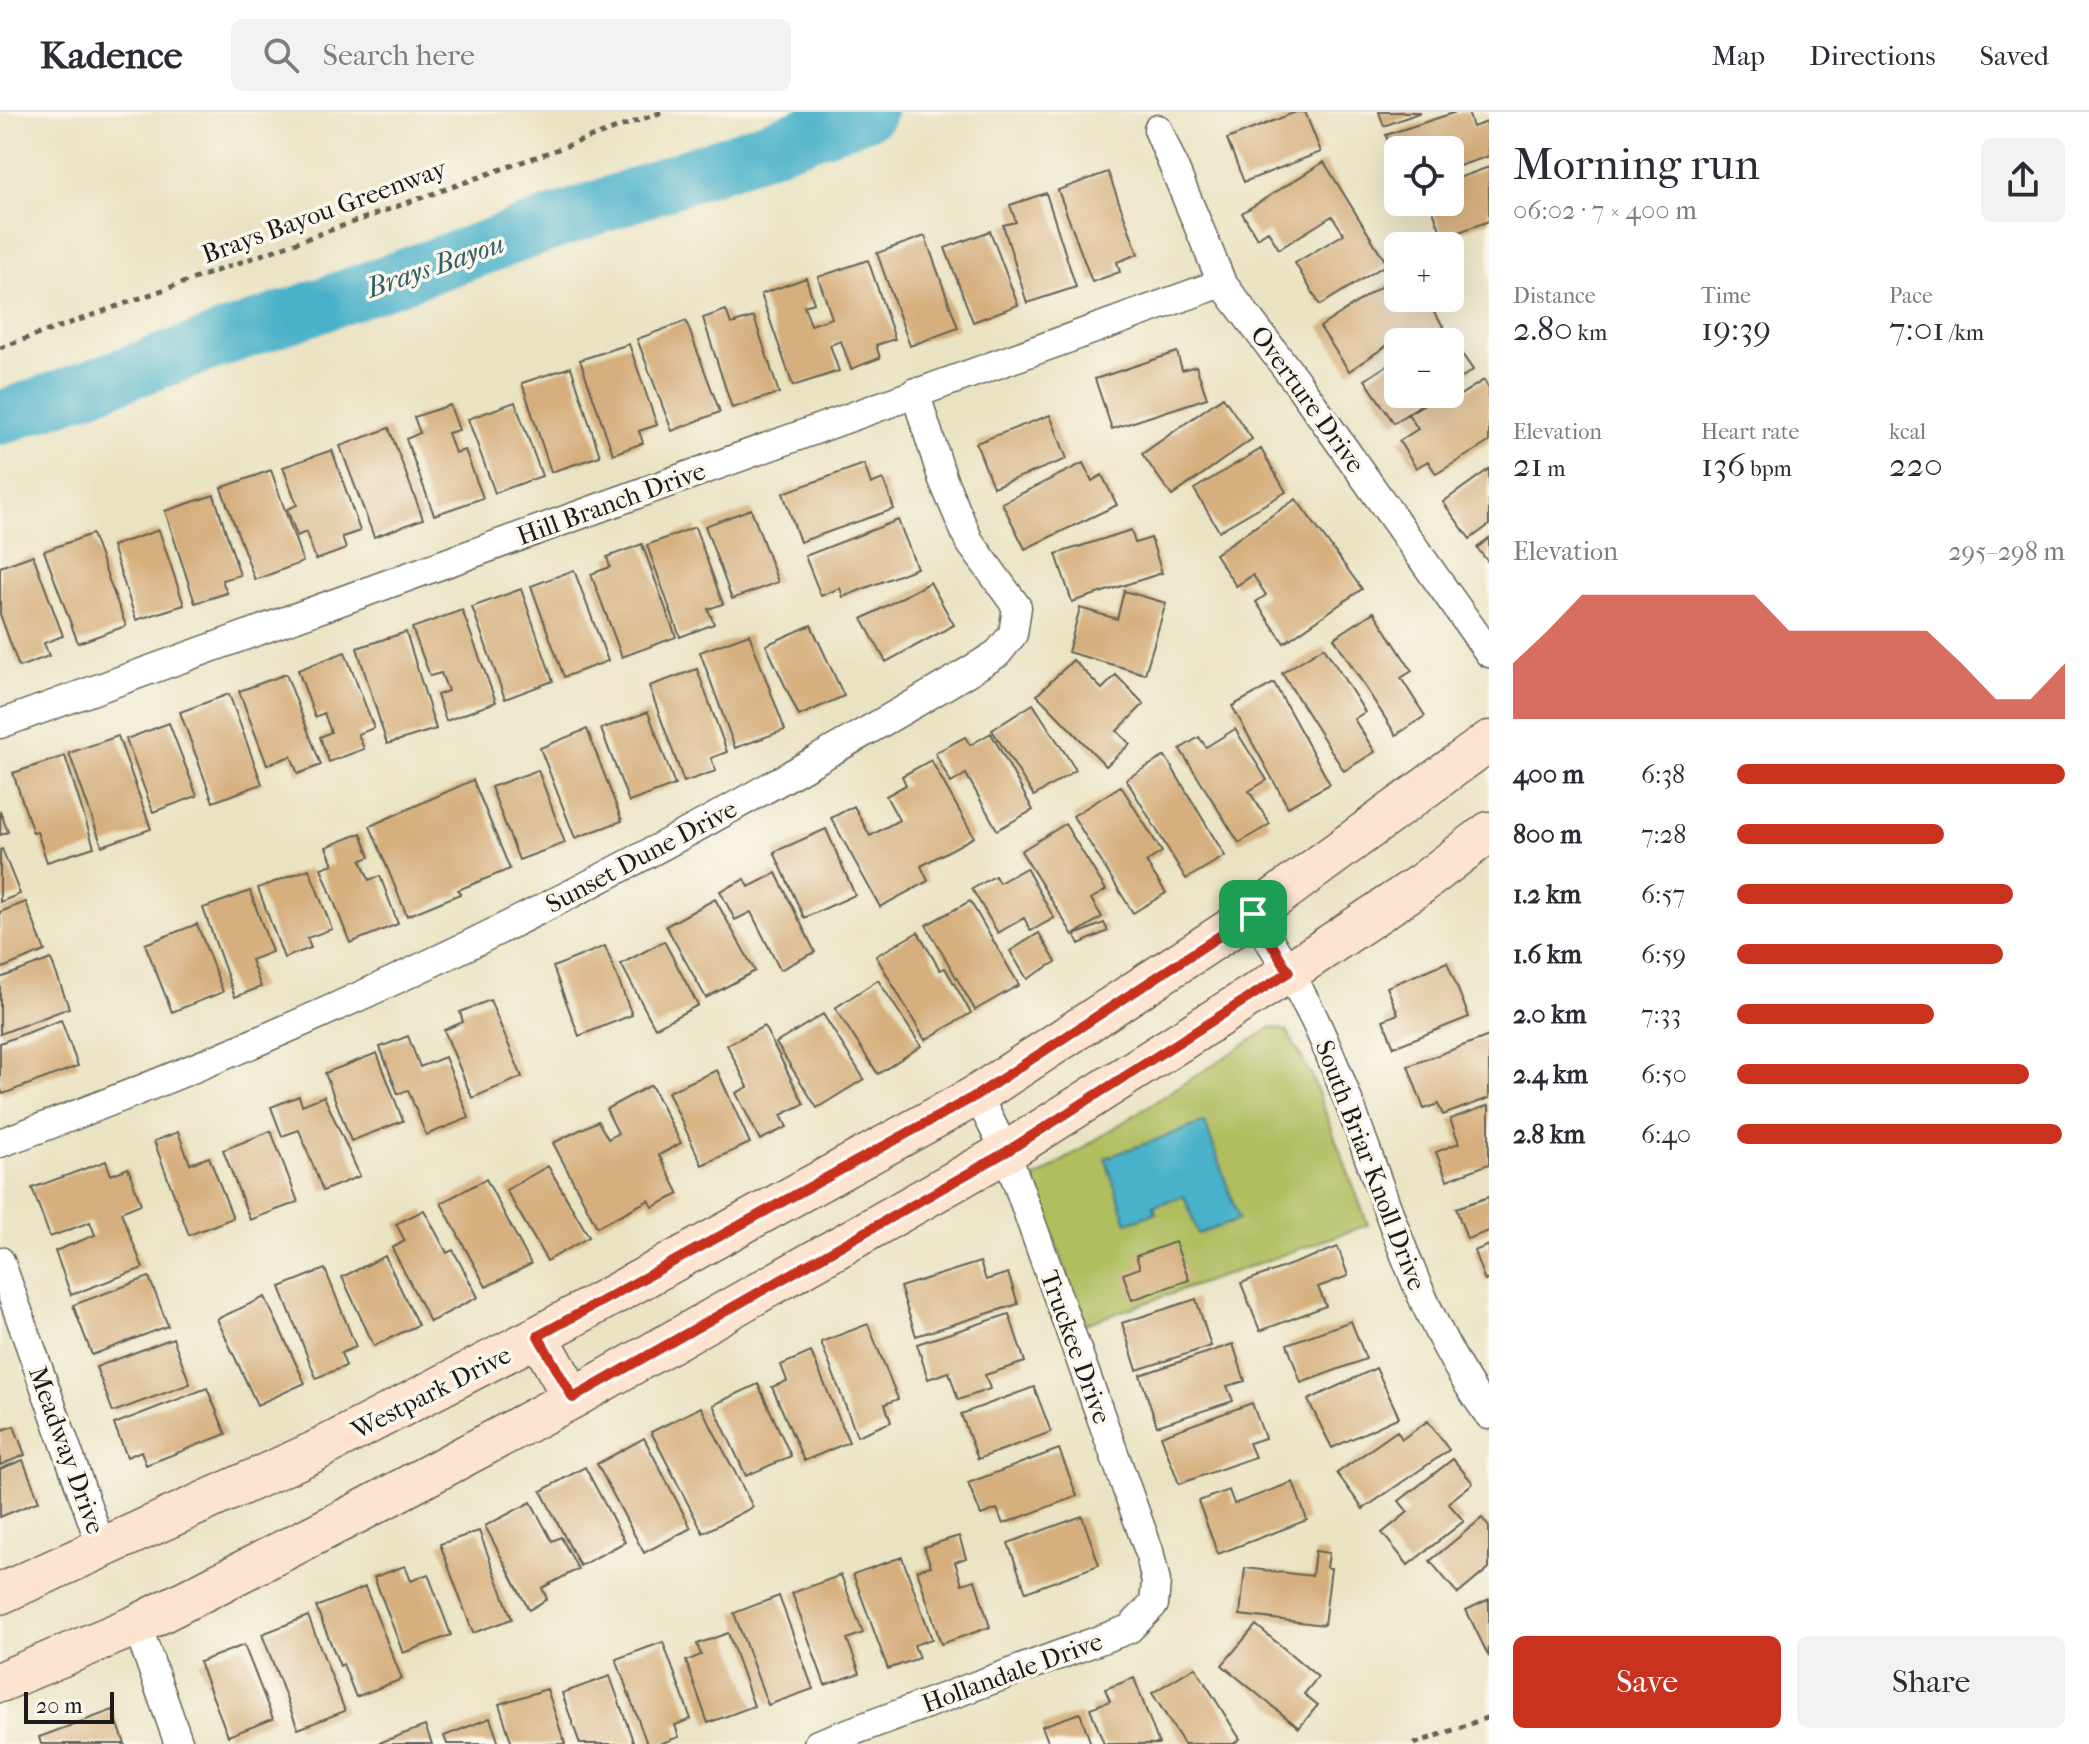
<!DOCTYPE html>
<html lang="en">
<head>
<meta charset="utf-8">
<style>
	:root { --surface:#fff; --page:#f2f2f3; --text:#2b2b33; --muted:#7c7c81; --line:#e1e1e2; --accent:#c8321e }
	body { margin:0; font-family:"IM FELL French Canon",serif; background:var(--page); color:var(--text); height:100vh; display:flex; flex-direction:column; font-size:30px; white-space:nowrap }
	* { box-sizing:border-box; margin:0 }
	p { font-size:26px; color:var(--muted) }
	.icon { flex:none; width:44px; height:44px; fill:none; stroke:currentColor; stroke-width:2; stroke-linecap:round; stroke-linejoin:round }
	.map { position:relative; flex:1; overflow:hidden }
	.side { display:flex; flex-direction:column; background:var(--surface); width:600px }
	.side>* { flex:none }
	.buttons { position:absolute; left:1384px; top:24px; display:grid; gap:16px }
	.buttons a { display:grid; place-items:center; width:80px; height:80px; border-radius:12px; background:var(--surface); box-shadow:0 8px 32px #0002; font-size:40px }
	.scale { position:absolute; left:24px; bottom:20px; width:90px; box-sizing:border-box; padding-left:8px; border:4px solid #1c1c1c; border-top:0; font-size:22px; line-height:28px; white-space:nowrap; color:#1c1c1c; -webkit-text-stroke:6px #fbf7ec; paint-order:stroke }
	.pin { position:absolute; display:grid; place-items:center; width:68px; height:68px; color:#fff; margin:-34px; border-radius:16px; box-shadow:0 4px 12px #0006 }
	.round { display:grid; place-items:center; flex:none; width:84px; height:84px; border-radius:12px; background:var(--page) }
	.headline { display:flex; align-items:center; justify-content:space-between; height:136px; padding:0 24px }
	h1 { font-size:44px; font-weight:600; line-height:60px }
	.figures { display:grid; grid-template-columns:repeat(3,1fr); gap:12px; height:136px; padding:8px 24px }
	.figures div { display:grid; align-content:center }
	.figures b { font-size:34px; font-weight:600 }
	.figures small { font-size:22px; font-weight:400 }
	.figures p { font-size:22px }
	.chart { height:224px; padding:16px 24px }
	.chart p { display:flex; justify-content:space-between }
	.chart svg { width:100%; height:144px; margin-top:8px; fill:var(--accent); opacity:.7 }
	.cta { display:flex; gap:16px; margin-top:auto; padding:16px 24px }
	.cta a { flex:1; height:92px; border-radius:12px; background:var(--accent); color:#fff; font-size:32px; font-weight:600; line-height:92px; text-align:center }
	.cta a+a { background:var(--page); color:var(--text) }
	ul { padding:0 24px; list-style:none; font-size:26px }
	li { display:grid; grid-template-columns:128px 96px 1fr; align-items:center; height:60px }
	li i { height:20px; border-radius:10px; background:var(--accent) }
	header { display:flex; align-items:center; gap:48px; box-sizing:border-box; height:112px; padding:0 40px; background:var(--surface); border-bottom:2px solid var(--line) }
	header strong { font-size:38px }
	nav { display:flex; gap:44px; margin-inline-start:auto; font-size:28px }
	.search { width:560px; height:72px; background:var(--page); display:flex; align-items:center; gap:20px; box-sizing:border-box; padding:0 28px; border-radius:12px; color:var(--muted); font-size:30px }
	main { display:flex; flex:1; min-height:0 }
	.map>svg:first-child { display:block }
</style>
</head>
<body>
<header>
<strong>Kadence</strong>
<div class="search"><svg class="icon" aria-label="search" viewBox="0 0 24 24"><circle cx="10" cy="10" r="6"/><path d="M15 15l6 6"/></svg>Search here</div>
<nav><a>Map</a><a>Directions</a><a>Saved</a></nav>
</header>
<main>
<div class="map">
<svg width="1489" height="1632" viewBox="0 0 1489 1632">
	<rect width="100%" height="100%" fill="#fbf7ec"/>
	<filter id="ink" filterUnits="userSpaceOnUse"><feTurbulence type="fractalNoise" baseFrequency=".0125" numOctaves="2"/><feDisplacementMap in="SourceGraphic" scale="16" xChannelSelector="R" yChannelSelector="G"/><feConvolveMatrix kernelMatrix="1 2 1 2 8 2 1 2 1" color-interpolation-filters="sRGB"/></filter>
	<filter id="wash" filterUnits="userSpaceOnUse"><feTurbulence type="fractalNoise" baseFrequency=".006" numOctaves="4" result="noise"/><feDisplacementMap in="SourceGraphic" scale="32" xChannelSelector="R" yChannelSelector="G"/><feGaussianBlur stdDeviation="1.8" result="paint"/><feColorMatrix in="noise" values="0 0 0 0 0 0 0 0 0 0 0 0 0 0 0 0 0 1.4 0 .05"/><feComposite in="paint" operator="in"/></filter>
	<g filter="url(#wash)">
		<rect width="100%" height="100%" fill="#eae3c3"/>
		<path fill="#b0be60" stroke="#666d3e" stroke-width="2" d="M1272,915L1287,919L1312,965L1368,1113L1085,1212L1033,1068Z"/>
		<path fill="#4ab1c9" stroke="#336672" stroke-width="2" d="M1205,1010L1239,1108L1198,1122L1184,1084L1154,1094L1156,1101L1127,1111L1105,1046Z"/>
		<g fill="none" stroke-linecap="round" stroke-linejoin="round">
			<path stroke="#4ab1c9" stroke-width="54" d="M0,306L869,0"/>
		</g>
		<g id="blocks">
			<path fill="#d5af7d" d="M1296,0H1305L1321,40L1244,70L1227,27Z
				M1379,0H1421L1384,14Z
				M1456,0H1468L1473,15L1487,10L1489,44L1450,57V38H1398L1397,58L1386,23Z
				M1324,50L1387,152L1320,193L1295,151L1344,122L1332,104L1279,137L1268,119L1257,126L1242,101Z
				M1489,55V109L1443,126L1430,90H1450V69Z
				M1108,60L1138,142L1117,150L1120,160L1092,170L1058,78Z
				M1046,81L1076,175L1027,191L1003,113L1016,110L1010,93Z
				M990,119L1018,193L973,210L945,136Z
				M925,124L958,216L910,234L877,141Z
				M868,148L895,227L876,233L880,246L851,257L841,229L830,233L839,259L793,274L761,182L806,166L814,191L804,194L811,213L832,206L818,165Z
				M1398,163V186H1424L1473,258L1450,273L1457,285L1484,268L1489,277V330L1436,362L1428,349L1416,356L1399,329L1418,317L1408,302L1441,282H1450V230H1400L1398,226L1349,259L1320,215Z
				M726,198L731,212L754,205L779,281L732,296L703,206Z
				M686,209L720,300L672,319L637,227Z
				M629,232L657,313L639,319L643,331L613,342L580,248Z
				M1177,240L1182,258L1196,254L1207,286L1112,317L1095,267Z
				M1398,246V282H1436L1394,311L1365,268Z
				M571,255L600,344L551,360L522,271Z
				M1223,285L1252,327L1172,384L1142,342Z
				M515,290L542,364L495,381L468,307Z
				M450,293L459,318L448,321L455,341L465,338L483,386L434,403L406,327L420,321L414,305Z
				M1050,303L1067,347L993,375L976,331Z
				M389,316L423,407L374,425L340,334Z
				M1261,337L1286,380L1219,419L1194,377Z
				M332,338L360,419L342,425L346,437L316,448L306,420L297,424L287,397L297,393L283,355Z
				M1083,351L1092,369L1102,363L1117,393L1025,437L1002,391Z
				M864,352L871,372L883,367L894,397L800,430L783,381Z
				M1489,357V413L1470,427L1443,390Z
				M271,358L303,450L255,468L221,376Z
				M214,383L240,463L222,468L227,481L195,491L165,399Z
				M1296,387L1362,477L1284,531L1256,490L1266,483L1253,463L1236,474L1215,442Z
				M751,397L778,470L732,487L705,414Z
				M898,408L917,456L843,485L840,476L821,484L805,444Z
				M695,415L723,492L708,497L714,512L680,525L647,433Z
				M159,418L184,493L136,508L112,434Z
				M1131,418L1135,431L1151,426L1162,461L1072,490L1056,442Z
				M92,422L126,514L78,531L44,439Z
				M1489,426V451L1477,436Z
				M642,432L676,525L622,545L591,462L610,455L607,445Z
				M33,443L63,524L44,531L49,544L19,555L0,502V455Z
				M574,458L608,549L564,565L531,474Z
				M930,470L954,513L886,550L862,507Z
				M521,477L553,569L505,587L472,495Z
				M1124,479L1166,491L1145,562L1068,540L1080,496L1117,507Z
				M462,498L496,590L446,609L437,583L448,579L441,561L430,564L412,516Z
				M1374,500L1412,559L1401,566L1425,604L1396,623L1334,526Z
				M811,513L844,584L799,604L766,533Z
				M406,520L436,617L387,632L357,536Z
				M749,522L785,618L735,636L700,540Z
				M1324,535L1365,600L1354,607L1375,640L1344,659L1282,561Z
				M345,540L374,616L358,622L364,637L329,650L320,625L331,620L324,601L315,605L298,558Z
				M1073,548L1102,577L1116,563L1144,592L1117,619L1130,632L1106,654L1037,583Z
				M697,557L727,640L711,646L716,659L684,670L649,574Z
				M286,562L321,653L298,662L291,644L267,653L239,579Z
				M1274,571L1330,672L1288,695L1232,594Z
				M229,582L262,672L213,690L180,600Z
				M1033,592L1076,658L1034,684L992,618Z
				M648,600L675,673L629,690L601,617Z
				M169,611L197,684L153,700L126,627Z
				M587,617L622,709L575,726L540,636Z
				M1235,617L1267,668L1249,679L1270,712L1239,731L1180,637L1199,625L1206,635Z
				M991,621L1033,698L997,718L966,662L951,671L935,641L965,625L970,633Z
				M118,624L151,717L102,734L69,641Z
				M65,644L94,735L47,750L37,720L33,721L13,661Z
				M1165,644L1225,744L1186,767L1126,667Z
				M931,648L974,725L921,754L928,769L880,795L831,706L854,694L870,724L899,708L886,684L906,673L902,664Z
				M538,658L565,731L519,748L491,675Z
				M473,668L510,757L458,778L460,782L407,804L370,714Z
				M1121,674L1162,740L1146,750L1166,781L1133,801L1073,704Z
				M0,699L8,720L0,723Z
				M1065,712L1106,778L1091,787L1102,805L1073,823L1021,739Z
				M826,717L855,783L804,806L774,740Z
				M361,721L370,745L361,748L369,768L380,764L398,812L350,831L321,756L333,752L326,735Z
				M2,737L20,782L0,790V738Z
				M1026,756L1054,806L1031,819L1024,806L998,821L972,777L995,764L999,771Z
				M309,757L332,817L307,826L311,836L284,846L258,776Z
				M776,761L815,840L780,858L751,800L735,808L720,779L745,767L749,775Z
				M250,779L272,840L251,848L261,875L235,885L203,796Z
				M715,787L755,859L706,886L666,814Z
				M970,789L1019,873L975,898L926,813Z
				M26,790L45,839L0,857V800Z
				M1104,811L1108,819L1079,832L1075,823Z
				M197,812L223,880L172,900L145,832Z
				M918,820L940,858L945,856L971,901L925,928L876,844Z
				M1039,821L1056,850L1027,867L1010,839Z
				M664,829L698,893L655,916L621,852Z
				M605,834L632,903L579,924L553,855Z
				M51,847L69,896L0,922V866Z
				M1447,850L1469,905L1394,935L1383,908L1398,902L1387,875Z
				M878,868L921,934L878,962L835,896Z
				M490,888L522,965L472,986L444,918L463,910L460,900Z
				M823,902L864,967L817,996L776,931Z
				M61,908L78,954L3,982L0,976V931Z
				M764,914L804,992L781,1003L787,1015L760,1028L736,981L748,975L727,933Z
				M408,924L420,955L445,945L469,1006L426,1023L408,978L398,982L380,935Z
				M1489,924V986L1443,1003L1438,992L1424,997L1408,954Z
				M377,941L403,1009L351,1029L325,961Z
				M717,958L750,1031L702,1053L668,980Z
				M651,973L681,1031L659,1043L679,1082L653,1095L649,1088L597,1115L553,1031L598,1009L608,1027L618,1021L606,997Z
				M299,984L302,993L324,984L360,1064L323,1079L299,1018L282,1024L271,995Z
				M1489,993V1052L1447,1068L1436,1040L1459,1031L1450,1007Z
				M271,1019L298,1090L250,1108L223,1038Z
				M178,1020L190,1052L209,1045L233,1106L189,1123L154,1029Z
				M106,1049L111,1063L128,1056L141,1092L121,1100L143,1156L71,1183L55,1139L95,1123L90,1110L50,1125L32,1076Z
				M548,1054L589,1125L547,1149L506,1078Z
				M486,1067L531,1152L486,1175L441,1091Z
				M1489,1085V1119L1467,1127L1456,1096Z
				M424,1098L447,1141L453,1138L478,1185L430,1210L392,1136L405,1129L396,1112Z
				M1175,1130L1189,1168L1132,1188L1123,1162L1140,1156L1136,1144Z
				M1489,1133V1167L1485,1169L1474,1139Z
				M1338,1135L1348,1164L1318,1175L1326,1194L1260,1219L1241,1171Z
				M385,1144L418,1213L374,1234L342,1165Z
				M980,1150L986,1168L1008,1161L1018,1192L916,1224L900,1175Z
				M325,1157L356,1235L341,1241L346,1254L316,1266L280,1175Z
				M149,1165L168,1214L92,1243L73,1193Z
				M265,1185L305,1271L257,1293L217,1207Z
				M1196,1187L1211,1234L1137,1258L1122,1211Z
				M1009,1202L1025,1250L985,1263L990,1277L958,1288L949,1260L928,1267L917,1232Z
				M1351,1209L1366,1247L1301,1271L1287,1232Z
				M868,1212L898,1287L885,1292L891,1310L857,1324L821,1230Z
				M173,1226L190,1272L113,1300L96,1255Z
				M1233,1232L1245,1269L1227,1274L1233,1289L1157,1314L1140,1263Z
				M811,1240L849,1330L804,1349L772,1275L787,1269L781,1253Z
				M1376,1256L1399,1305L1332,1336L1308,1288Z
				M758,1272L791,1344L746,1364L713,1293Z
				M1034,1275L1051,1320L978,1347L961,1302Z
				M207,1276L226,1322L146,1353L141,1339L127,1345L114,1312Z
				M1252,1291L1265,1326L1249,1331L1255,1345L1179,1372L1161,1324Z
				M701,1295L753,1395L703,1421L651,1320Z
				M1428,1309L1449,1338L1363,1397L1337,1361L1397,1319L1402,1327Z
				M0,1313L2,1318L14,1314L25,1343L0,1353Z
				M644,1326L691,1416L644,1441L597,1352Z
				M1059,1337L1077,1384L1003,1412L997,1397L981,1403L968,1371Z
				M1453,1347L1473,1371L1448,1391L1464,1409L1408,1453L1382,1421L1408,1400L1399,1389Z
				M23,1348L39,1389L0,1405V1357Z
				M585,1355L625,1430L580,1454L541,1379Z
				M1293,1370L1307,1408L1218,1442L1198,1389L1229,1378L1234,1392Z
				M531,1390L552,1429L561,1425L578,1457L542,1476L547,1487L529,1498L485,1414Z
				M1082,1404L1099,1453L1026,1480L1008,1431Z
				M1482,1406L1489,1415V1456L1458,1482L1430,1449Z
				M479,1419L512,1507L473,1521L440,1432Z
				M959,1424L966,1446L955,1450L962,1472L975,1468L990,1515L941,1532L917,1458L931,1454L924,1435Z
				M1315,1439L1329,1441L1327,1456H1331L1324,1513L1240,1503L1245,1456L1312,1464Z
				M902,1445L932,1527L914,1533L919,1546L888,1557L853,1462Z
				M405,1454L411,1469L428,1462L451,1523L403,1541L374,1465Z
				M841,1463L863,1521L847,1527L860,1561L825,1573L792,1481Z
				M365,1475L402,1567L356,1585L343,1552L340,1554L316,1495Z
				M779,1484L813,1577L768,1593L734,1501Z
				M1489,1487V1545L1466,1498Z
				M308,1504L345,1599L298,1617L262,1522Z
				M1256,1513L1318,1565L1304,1582L1318,1593L1299,1616L1222,1553Z
				M728,1521L754,1594L708,1611L686,1549L701,1543L697,1532Z
				M663,1530L691,1607L675,1613L679,1625L659,1632H647L616,1547Z
				M244,1533L273,1607L228,1624L199,1550Z
				M1195,1555L1240,1627L1233,1632H1184L1152,1581Z
				M610,1564L634,1632H580L562,1581Z
				M1134,1566L1159,1632H1104L1090,1596L1110,1589L1105,1577Z
				M547,1577L565,1632H512L499,1592Z
				M113,1598L125,1632H41L39,1625Z
				M1080,1601L1091,1632H1049L1042,1614Z
				M490,1606L499,1632H447L444,1624Z
				M425,1614L432,1632H376Z"/>
		</g>
	</g>
	<g filter="url(#ink)">
		<use href="#blocks" fill-opacity="0" stroke="#646256" stroke-width="2"/>
		<g fill="none" stroke-linecap="round" stroke-linejoin="round">
			<defs>
				<path id="street" d="M1158,17L1222,171L1299,273L1489,541
					M0,612L1222,171
					M1253,802C1275,838 1299,874 1317,913C1376,1042 1404,1187 1489,1303
					M0,1031C283,929 556,799 816,648C877,613 939,579 998,541L1013,522L1017,495L969,429L943,368L915,280
					M0,1149L102,1436
					M137,1513L179,1632
					M818,1632L1129,1517L1154,1492L1156,1470L1149,1439L1006,1040L977,983"/>
				<path id="secondary" d="M538,1224L573,1286
					M0,1482L312,1341L538,1224L977,983L1253,802L1489,629
					M0,1570L137,1513L363,1398L573,1286L1006,1040L1289,860L1421,772L1489,720"/>
			</defs>
			<use href="#street" stroke="#646256" stroke-width="31"/>
			<use href="#secondary" stroke="#646256" stroke-width="43"/>
			<path stroke="#646256" stroke-width="5" stroke-dasharray="6 6" stroke-linecap="butt" d="M0,236L662,0
				M1414,1632L1489,1605"/>
			<use href="#street" stroke="#fff" stroke-width="28"/>
			<use href="#secondary" stroke="#fde4d1" stroke-width="40"/>
		</g>
	</g>
	<g fill="none" stroke-linecap="round" stroke-linejoin="round" filter="url(#ink)">
		<defs>
			<path id="route" d="M1253,802L1289,860L1006,1040L573,1286L538,1224L977,983Z"/>
		</defs>
		<use href="#route" stroke="#fff" stroke-width="16"/>
		<use href="#route" stroke="#c8321e" stroke-width="10"/>
	</g>
	<g text-anchor="middle" stroke-width="7" stroke-linejoin="round" paint-order="stroke">
		<g font-size="26" fill="#1c1c1c" stroke="#fbf7ec">
			<text transform="translate(324 99) rotate(-20)" y="9">Brays Bayou Greenway</text>
			<text transform="translate(1308 287) rotate(54)" y="9">Overture Drive</text>
			<text transform="translate(611 391) rotate(-20)" y="9">Hill Branch Drive</text>
			<text transform="translate(641 744) rotate(-28)" y="9">Sunset Dune Drive</text>
			<text transform="translate(1371 1053) rotate(69)" y="9">South Briar Knoll Drive</text>
			<text transform="translate(1076 1235) rotate(70)" y="9">Truckee Drive</text>
			<text transform="translate(431 1280) rotate(-27)" y="9">Westpark Drive</text>
			<text transform="translate(67 1338) rotate(70)" y="9">Meadway Drive</text>
			<text transform="translate(1012 1560) rotate(-20)" y="9">Hollandale Drive</text>
		</g>
		<g font-size="28" font-style="italic" fill="#315f6a" stroke="#fbf7ec">
			<text transform="translate(435 153) rotate(-19)" y="10">Brays Bayou</text>
		</g>
	</g>
</svg>
<div class="buttons">
<a><svg class="icon" aria-label="locate" viewBox="0 0 24 24"><circle cx="12" cy="12" r="6"/><path d="M12 2v4M12 18v4M2 12h4M18 12h4"/></svg></a>
<a>+</a>
<a>−</a>
</div>
<div class="scale">20 m</div>
<div class="pin" style="left:1253px;top:802px;background:#1e9e55"><svg class="icon" aria-label="arrive" viewBox="0 0 24 24"><path d="M6 21V4h12l-3 4 3 4H6"/></svg></div>
</div>
<section class="side">
<div class="headline"><div><h1>Morning run</h1><p>06:02 · 7 × 400 m</p></div><a class="round"><svg class="icon" aria-label="share" viewBox="0 0 24 24"><path d="M12 15V3M7 8l5-5 5 5M5 13v7h14v-7"/></svg></a></div>
<div class="figures">
<div><p>Distance</p><b>2.80<small> km</small></b></div>
<div><p>Time</p><b>19:39</b></div>
<div><p>Pace</p><b>7:01<small> /km</small></b></div>
</div>
<div class="figures">
<div><p>Elevation</p><b>21<small> m</small></b></div>
<div><p>Heart rate</p><b>136<small> bpm</small></b></div>
<div><p>kcal</p><b>220</b></div>
</div>
<div class="chart"><p><span>Elevation</span>295–298 m</p>
<svg viewBox="0 0 160 44" preserveAspectRatio="none"><path d="M0 44V27L10 17L20 6L30 6L40 6L50 6L60 6L70 6L80 17L90 17L100 17L110 17L120 17L130 27L140 38L150 38L160 27V44z"/></svg>
</div>
<ul>
<li><b>400 m</b>6:38<i style="width:100%"></i></li>
<li><b>800 m</b>7:28<i style="width:63%"></i></li>
<li><b>1.2 km</b>6:57<i style="width:84%"></i></li>
<li><b>1.6 km</b>6:59<i style="width:81%"></i></li>
<li><b>2.0 km</b>7:33<i style="width:60%"></i></li>
<li><b>2.4 km</b>6:50<i style="width:89%"></i></li>
<li><b>2.8 km</b>6:40<i style="width:99%"></i></li>
</ul>
<div class="cta"><a>Save</a><a>Share</a></div>
</section>
</main>
</body>
</html>
